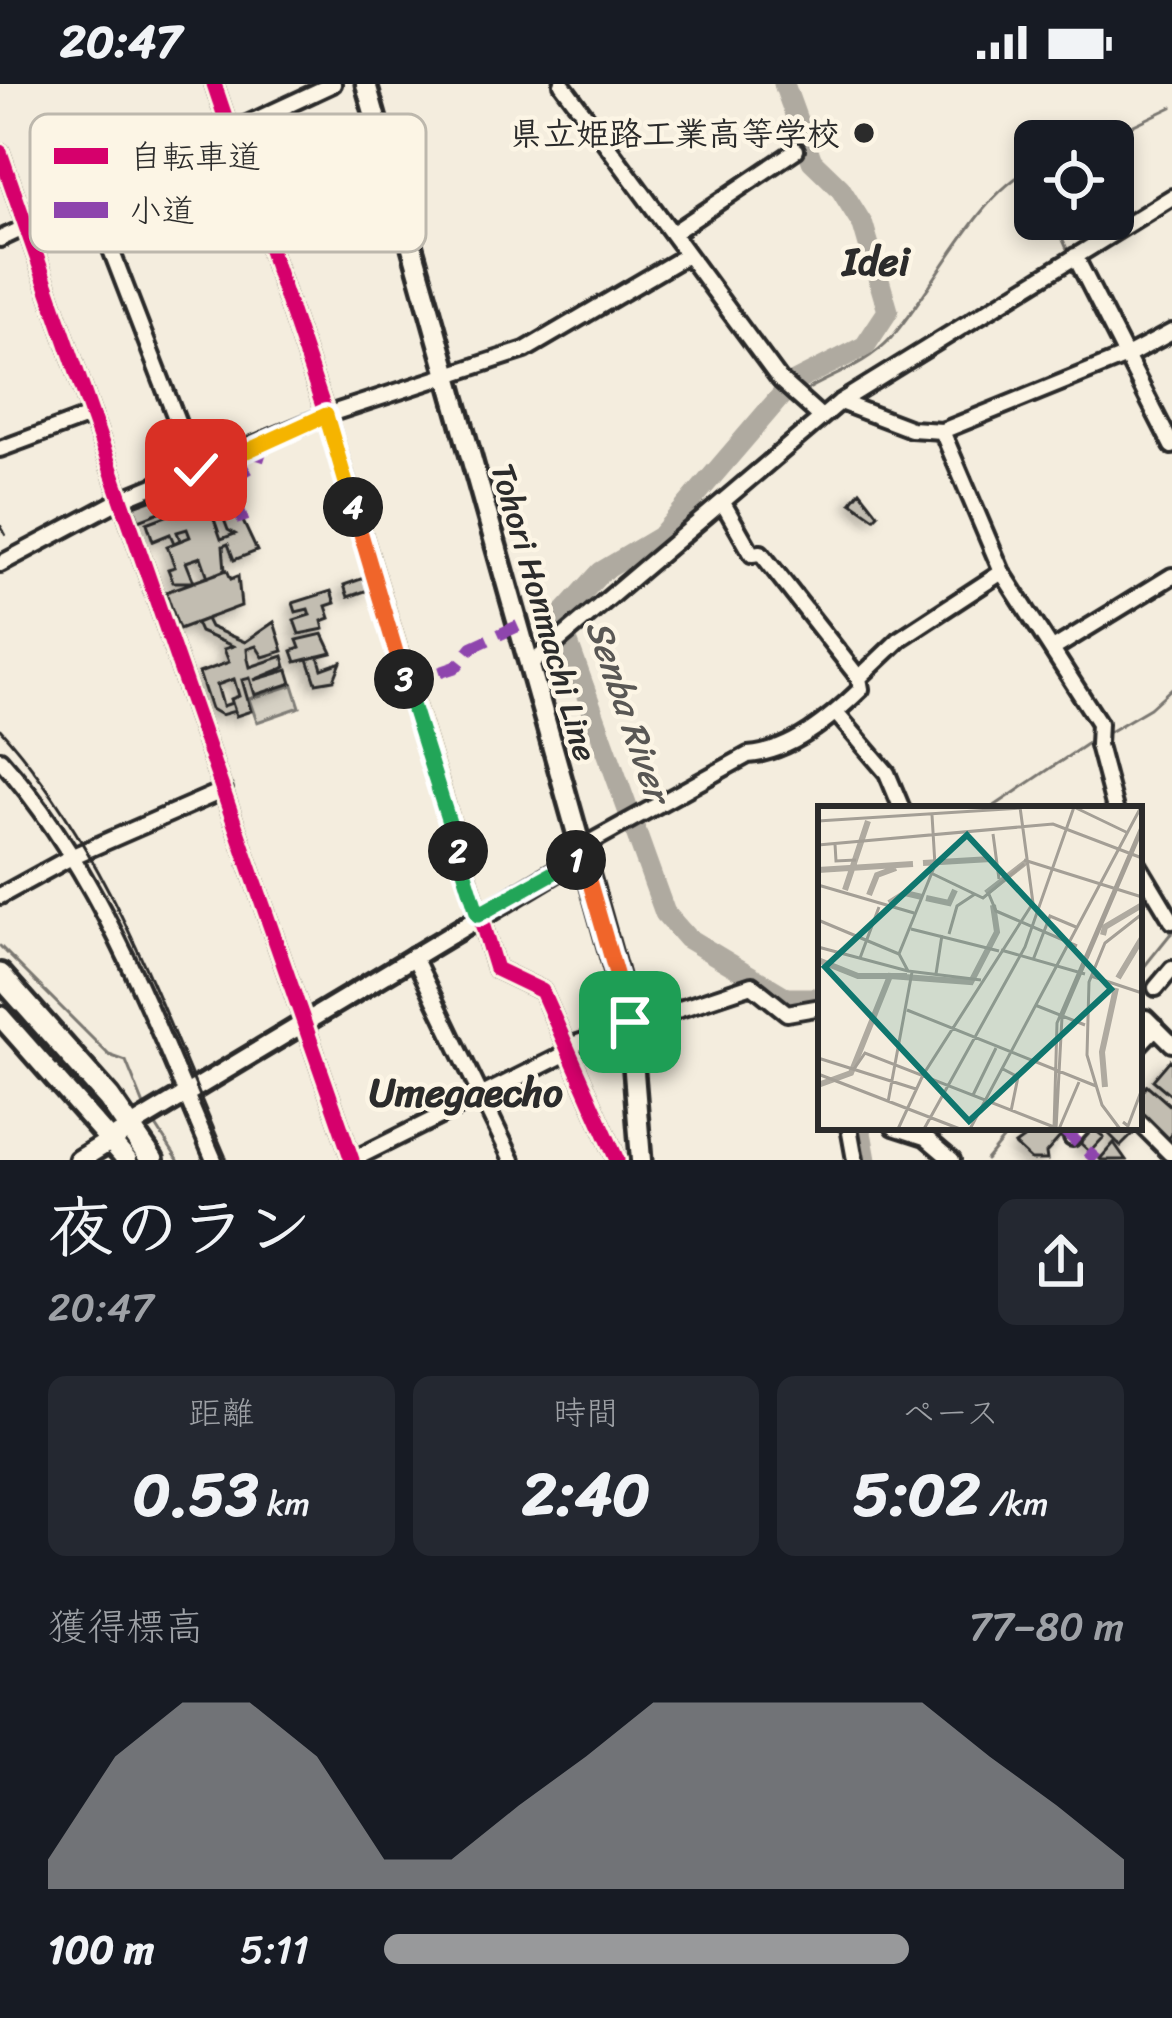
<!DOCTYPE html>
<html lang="ja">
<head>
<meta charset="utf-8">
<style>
	:root { --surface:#171b24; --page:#242831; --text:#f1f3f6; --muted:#9ea1a6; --accent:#98999b }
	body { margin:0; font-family:Sriracha,"Klee One",sans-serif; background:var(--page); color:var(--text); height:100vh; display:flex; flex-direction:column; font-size:45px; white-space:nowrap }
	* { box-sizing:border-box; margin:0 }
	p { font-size:39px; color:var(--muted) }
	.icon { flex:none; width:66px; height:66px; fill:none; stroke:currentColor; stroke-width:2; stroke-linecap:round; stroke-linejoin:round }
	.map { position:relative; height:1076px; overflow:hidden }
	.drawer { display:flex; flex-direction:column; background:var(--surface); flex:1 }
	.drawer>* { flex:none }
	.buttons { position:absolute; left:1014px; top:36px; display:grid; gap:24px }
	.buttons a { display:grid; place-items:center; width:120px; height:120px; border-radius:18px; background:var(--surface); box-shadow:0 6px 18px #0003; font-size:60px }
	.pin { position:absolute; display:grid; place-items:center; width:102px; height:102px; color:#fff; margin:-51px; border-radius:24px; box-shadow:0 6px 18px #0006 }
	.km { position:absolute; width:60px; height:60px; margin:-30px; border-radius:50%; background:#222; color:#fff; font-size:33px; line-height:60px; text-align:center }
	.round { display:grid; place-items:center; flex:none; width:126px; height:126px; border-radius:18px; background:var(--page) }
	.headline { display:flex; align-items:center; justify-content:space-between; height:204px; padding:0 48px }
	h1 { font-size:66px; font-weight:700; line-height:90px }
	.stats { display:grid; grid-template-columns:repeat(3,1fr); gap:18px; height:204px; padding:12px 48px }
	.stats div { display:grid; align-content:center; border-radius:18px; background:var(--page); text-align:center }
	.stats b { font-size:60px; font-weight:700 }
	.stats small { font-size:33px; font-weight:400 }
	.stats p { font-size:33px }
	.chart { height:336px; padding:24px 48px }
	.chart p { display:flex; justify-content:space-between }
	.chart svg { width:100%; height:216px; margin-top:12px; fill:var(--accent); opacity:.7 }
	ul { padding:0 48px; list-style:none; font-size:39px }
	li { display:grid; grid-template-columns:192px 144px 1fr; align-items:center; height:90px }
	li i { height:30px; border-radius:15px; background:var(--accent) }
	.status { display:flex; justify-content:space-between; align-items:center; height:84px; padding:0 60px; background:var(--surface); direction:ltr }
	.status svg { height:33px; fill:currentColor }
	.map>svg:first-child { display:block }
</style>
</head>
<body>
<div class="status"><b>20:47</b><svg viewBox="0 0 49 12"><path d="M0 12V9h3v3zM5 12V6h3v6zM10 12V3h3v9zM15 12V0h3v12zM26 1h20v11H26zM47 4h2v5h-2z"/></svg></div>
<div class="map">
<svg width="1172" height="1076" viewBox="0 0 1172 1076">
	<defs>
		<filter id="shadow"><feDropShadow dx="-5.5" dy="5.5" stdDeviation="6" flood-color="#0004"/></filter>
	</defs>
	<rect width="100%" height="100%" fill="#f4edde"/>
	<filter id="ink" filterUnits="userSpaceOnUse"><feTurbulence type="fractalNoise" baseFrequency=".00833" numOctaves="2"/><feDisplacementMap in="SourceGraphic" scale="24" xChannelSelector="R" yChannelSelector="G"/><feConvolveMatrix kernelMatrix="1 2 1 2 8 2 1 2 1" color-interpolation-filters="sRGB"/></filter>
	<g filter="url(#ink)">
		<path fill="#d6d1c4" stroke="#807e78" stroke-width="3" d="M293,601L300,623L257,638L249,615Z"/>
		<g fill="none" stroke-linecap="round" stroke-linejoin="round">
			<path stroke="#7a7771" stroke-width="3" d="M1100,57L1172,23
				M1026,90L1035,103
				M1054,135L1070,172
				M803,308C834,290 866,281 891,254C933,207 979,106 1035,83
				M738,362L790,315
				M1104,651L1150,624L1172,604
				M1090,658L1108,723
				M990,725L1088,659
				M1142,800L1171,850
				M0,862L109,971L126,977L145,1024
				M1139,889L1172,848
				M153,1037L178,1076
				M986,1076L1013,1043"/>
			<path stroke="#afaaa0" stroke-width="21" d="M784,0L812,77L840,104L863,141L888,227L865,262L792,299L660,453L601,488L559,534L665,829L687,854L787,914H821
				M860,1043L866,1076"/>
		</g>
		<path fill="#c2bdb1" stroke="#2b2b2b" stroke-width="3" filter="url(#shadow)" d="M181,405L186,418L139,436L134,422Z
			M860,407L878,430L874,434L851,418Z
			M231,412L257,467L234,476L228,460L223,462L225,486L208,493L201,473L186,478L194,498H173L168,485L175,483L167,462L190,453L187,445L177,448L180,456L174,459L170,450L153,457L147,439L193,422L195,428L201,426L198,418L207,415L221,455L235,450L228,446L217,417Z
			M227,486L231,495L238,492L241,522L179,545L166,508Z
			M364,494L368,506L348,513L344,501Z
			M331,507L335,519L326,522L330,534L322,537L324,545L299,550L294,536L310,531L308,525L296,528L293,519Z
			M206,535L210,543L245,558L274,538L283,567L263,573L256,562L247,565L248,575L250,583L283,572L286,583L254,596L288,586L292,599L255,611L250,594L242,596L251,627L236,632L231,615L239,612L234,595L217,601L223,622L232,619L235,627L221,631L211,625L199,589L229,578L224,565L233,562L200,548L196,539Z
			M323,550L332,569L296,578L292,567L300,564L297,556Z
			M318,572L322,585L341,578L334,596L316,599L308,575Z
			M1170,976L1172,978V1012L1153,996Z
			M1147,1001L1172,1023V1050L1167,1057L1139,1030V1011Z
			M1040,1043H1051L1061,1052L1046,1069L1047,1076H1031L1015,1061Z
			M1091,1043L1104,1053L1090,1068L1078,1057Z
			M1114,1043H1131L1136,1047L1121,1062L1108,1049Z
			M1114,1059L1126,1076H1101L1100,1075Z"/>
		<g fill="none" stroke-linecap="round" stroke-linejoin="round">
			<defs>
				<path id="minor" d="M214,0L326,331L496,885L542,907L617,1076
					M562,0L780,296L821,333
					M0,68L352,1076
					M91,114L196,386
					M673,149L796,66
					M0,155L333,0
					M1075,172L1172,362
					M840,318L911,345L942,347L1002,488L1099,639L1098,661L1115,725
					M942,347L1129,271L1172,248
					M0,365L92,331
					M723,419L752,470L761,469L859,594
					M0,480L122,415L326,331L525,266L687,171
					M1053,565L1172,492
					M530,581L840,318L1172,113
					M836,629L887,689L902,725
					M0,675C102,789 154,938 214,1076
					M580,764L748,671C791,668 831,634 861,605L859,594L901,554L1002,488
					M1139,782L1172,837
					M0,812L73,772L224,706
					M413,871L512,1076
					M1156,904L1172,885
					M1146,934L1172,960
					M1139,961L1156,943
					M1139,1038L1170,1069
					M849,1043L855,1076
					M894,1043L925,1053L952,1076
					M1072,1054L1082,1043
					M352,1076L565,970L566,963L752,901L787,929L821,923"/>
				<path id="tertiary" d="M131,1043L582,772"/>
				<path id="secondary" d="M366,0L630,938L641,1076
					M0,932L127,1076
					M79,1076L121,1050"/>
				<path id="trunk" d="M0,891L109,1014L152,1076"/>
			</defs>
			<use href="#minor" stroke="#2b2b2b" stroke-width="22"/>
			<use href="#tertiary" stroke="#2b2b2b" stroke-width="26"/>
			<use href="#secondary" stroke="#2b2b2b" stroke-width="27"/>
			<use href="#trunk" stroke="#2b2b2b" stroke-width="30"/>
			<path stroke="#2b2b2b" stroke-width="3" stroke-dasharray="12 9" stroke-linecap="butt" d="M0,441L10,459"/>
			<use href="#minor" stroke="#fcf5e5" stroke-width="14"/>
			<use href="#tertiary" stroke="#fcf5e5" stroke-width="16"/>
			<use href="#secondary" stroke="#fcf5e5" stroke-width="18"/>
			<use href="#trunk" stroke="#fcf5e5" stroke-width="21"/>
			<path stroke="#2b2b2b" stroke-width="3" d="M0,645C110,768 162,927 227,1076"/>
			<path stroke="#8e44ad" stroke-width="12" stroke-dasharray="24 12" stroke-linecap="butt" d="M196,386L202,407L229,396L246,446
				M229,396L257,380L263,361
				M406,600L456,583L472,563L518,542
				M1060,1043L1097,1076"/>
			<defs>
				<path id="cycleway" d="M214,0L326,331L496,885L542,907L617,1076
					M0,68L352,1076"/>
			</defs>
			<use href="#cycleway" stroke="#fcf5e5" stroke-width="22"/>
			<use href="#cycleway" stroke="#d6006c" stroke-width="15"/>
		</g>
	</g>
	<g fill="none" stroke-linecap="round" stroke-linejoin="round" filter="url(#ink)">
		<defs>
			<path id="split-1" d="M576,776L582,772L630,938"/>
			<path id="split-2" d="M458,767L478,831L576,776"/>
			<path id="split-3" d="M404,595L458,767"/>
			<path id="split-4" d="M353,423L404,595"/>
			<path id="split-5" d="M249,366L326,331L353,423"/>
			<path id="split-6" d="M196,386L249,366"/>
		</defs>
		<use href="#split-1" stroke="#fff" stroke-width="24"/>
		<use href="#split-2" stroke="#fff" stroke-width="24"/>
		<use href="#split-3" stroke="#fff" stroke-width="24"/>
		<use href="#split-4" stroke="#fff" stroke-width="24"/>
		<use href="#split-5" stroke="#fff" stroke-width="24"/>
		<use href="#split-6" stroke="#fff" stroke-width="24"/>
		<use href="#split-1" stroke="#f0652b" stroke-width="15"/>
		<use href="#split-2" stroke="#22a559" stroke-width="15"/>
		<use href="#split-3" stroke="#22a559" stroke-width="15"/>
		<use href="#split-4" stroke="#f0652b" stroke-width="15"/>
		<use href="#split-5" stroke="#f5b400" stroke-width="15"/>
		<use href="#split-6" stroke="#f5b400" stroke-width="15"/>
	</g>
	<circle fill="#2b2b2b" stroke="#fcf5e5" stroke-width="4.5" cx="864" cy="49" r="12"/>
	<g text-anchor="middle" stroke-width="9" stroke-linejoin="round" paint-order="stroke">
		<g font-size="33" font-weight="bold" fill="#2b2b2b" stroke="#fcf5e5" text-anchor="end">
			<text x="840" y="61">県立姫路工業高等学校</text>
		</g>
		<g font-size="33" fill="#2b2b2b" stroke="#fcf5e5">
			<text transform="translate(545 528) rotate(74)" y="12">Tohori Honmachi Line</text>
		</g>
		<g font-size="36" font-style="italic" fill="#595754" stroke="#fcf5e5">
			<text transform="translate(629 626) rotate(71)" y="13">Senba River</text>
		</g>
		<g font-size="39" font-weight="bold" fill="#2b2b2b" stroke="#fcf5e5">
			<text x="876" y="191">Idei</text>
			<text x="466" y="1022">Umegaecho</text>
		</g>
	</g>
	<g transform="translate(818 722)">
		<rect width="324" height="324" fill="#f4edde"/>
		<path fill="none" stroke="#afaaa0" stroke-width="6" d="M105,57L173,53M0,64L95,58M27,84L50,15M168,87L208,56M51,89L59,69L78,62M108,92L131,97L137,84M71,97L87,87L104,91M285,129L287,121L324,99M0,154L40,170H89M300,172L324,132M0,279L33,267L72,170L153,176L179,126L175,99M287,281L284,246L298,182"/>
		<path fill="none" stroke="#a49f96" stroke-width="3" d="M256,1L308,26M0,15L202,2M175,28L181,73M17,38L18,55L38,54M0,39L235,18L324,52M206,54L324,91M115,68L165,92L206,58M0,79L96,107M170,86L178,105L259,140M0,114L81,148M93,123L181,145M131,128L139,100L157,88M0,141L90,165L163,174M183,144L267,168M42,152L61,101M215,154L232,110L258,121M90,165L81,148L117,59L114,9M118,168L124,129M273,170L324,187M217,199L267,219M89,204L278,280M0,252L98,283M183,262L200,271L193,305M36,263L47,247L241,323M0,268L142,323M155,289L178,242M70,296L94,166M305,316L310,320L324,283M80,323L105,269L215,97L202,1M106,323L207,141L256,1M152,323L323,1M236,323L239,217L324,19M238,323L244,211L324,24M241,323L261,276M302,323L284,299L269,249L271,176L287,137L324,108"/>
		<path fill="#0f766e" fill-opacity="0.15" stroke="#0f766e" stroke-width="6" d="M149,29L293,183L151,315L7,161Z"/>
		<rect width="324" height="324" fill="none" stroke="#2b2b2b" stroke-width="6"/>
	</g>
	<rect x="30" y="30" width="396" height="138" rx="18" fill="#fcf5e5" stroke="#bdb8ad" stroke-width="3"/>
	<rect x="54" y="64" width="54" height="16" fill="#d6006c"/>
	<rect x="54" y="118" width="54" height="16" fill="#8e44ad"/>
	<g font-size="33" fill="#2b2b2b">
		<text x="129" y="84">自転車道</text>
		<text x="129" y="138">小道</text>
	</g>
</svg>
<div class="buttons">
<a><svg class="icon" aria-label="locate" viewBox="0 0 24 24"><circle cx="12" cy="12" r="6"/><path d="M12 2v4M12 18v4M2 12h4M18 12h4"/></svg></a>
</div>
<div class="pin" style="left:630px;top:938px;background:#1e9e55"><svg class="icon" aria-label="arrive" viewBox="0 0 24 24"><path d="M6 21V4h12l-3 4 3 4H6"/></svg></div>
<div class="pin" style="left:196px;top:386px;background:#d93025"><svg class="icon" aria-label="check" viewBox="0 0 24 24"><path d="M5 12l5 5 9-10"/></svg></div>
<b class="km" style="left:576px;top:776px">1</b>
<b class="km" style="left:458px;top:767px">2</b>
<b class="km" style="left:404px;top:595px">3</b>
<b class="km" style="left:353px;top:423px">4</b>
</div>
<section class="drawer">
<div class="headline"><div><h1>夜のラン</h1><p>20:47</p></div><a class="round"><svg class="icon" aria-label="share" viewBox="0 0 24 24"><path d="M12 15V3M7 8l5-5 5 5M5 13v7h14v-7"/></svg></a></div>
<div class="stats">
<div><p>距離</p><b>0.53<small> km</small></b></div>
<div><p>時間</p><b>2:40</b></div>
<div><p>ペース</p><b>5:02<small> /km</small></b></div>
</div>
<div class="chart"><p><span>獲得標高</span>77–80 m</p>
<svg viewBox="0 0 160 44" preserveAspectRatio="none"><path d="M0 44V38L10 17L20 6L30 6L40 17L50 38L60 38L70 27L80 17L90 6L100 6L110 6L120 6L130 6L140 17L150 27L160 38V44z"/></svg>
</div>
<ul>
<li><b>100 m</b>5:11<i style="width:71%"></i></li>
</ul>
</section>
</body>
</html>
